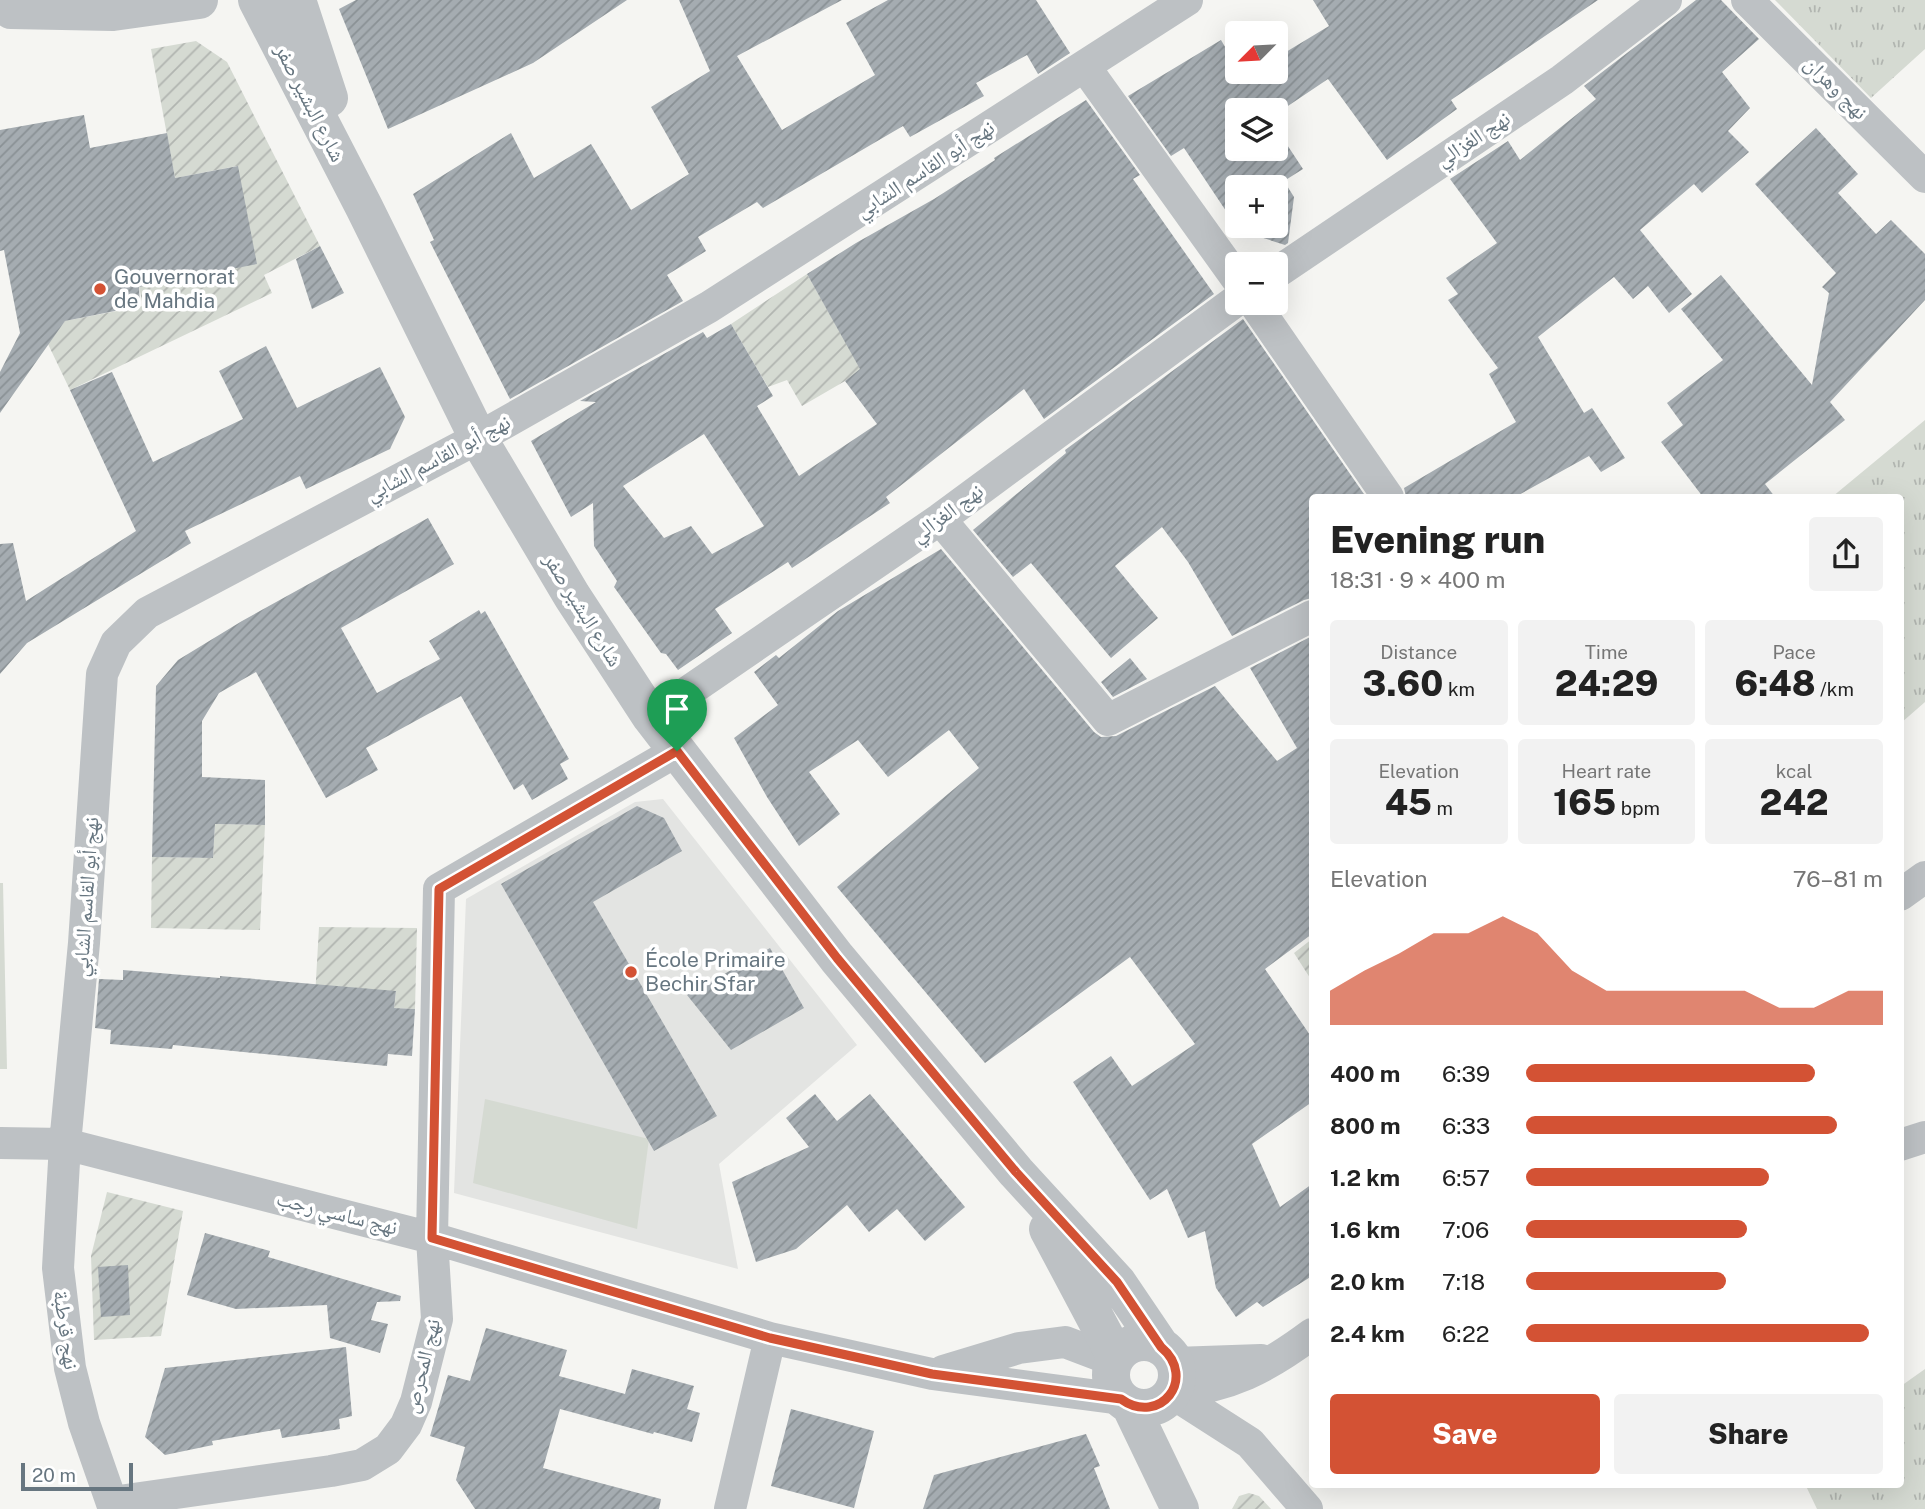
<!DOCTYPE html>
<html lang="en">
<head>
<meta charset="utf-8">
<style>
	:root { --surface:#fff; --page:#f2f2f2; --text:#222; --muted:#767676; --accent:#d35234 }
	body { margin:0; font-family:"Public Sans","Noto Naskh Arabic",sans-serif; background:var(--page); color:var(--text); height:100vh; display:flex; flex-direction:column; font-size:26px; white-space:nowrap }
	* { box-sizing:border-box; margin:0 }
	p { font-size:23px; color:var(--muted) }
	.icon { flex:none; width:38px; height:38px; fill:none; stroke:currentColor; stroke-width:2; stroke-linecap:round; stroke-linejoin:round }
	.map { position:relative; flex:1; overflow:hidden }
	.side { position:absolute; left:1309px; top:494px; width:595px; height:994px; display:flex; flex-direction:column; background:var(--surface); border-radius:7px; box-shadow:0 7px 28px #0002 }
	.side>* { flex:none }
	.needle { width:46px; rotate:246deg }
	.tools { position:absolute; left:1225px; top:21px; display:grid; gap:14px }
	.tools a { display:grid; place-items:center; width:63px; height:63px; border-radius:7px; background:var(--surface); box-shadow:0 7px 28px #0002; font-size:35px }
	.scale { position:absolute; left:21px; bottom:18px; width:112px; box-sizing:border-box; padding-left:7px; border:4px solid #677680; border-top:0; font-size:19px; line-height:24px; white-space:nowrap; color:#677680; -webkit-text-stroke:5px #fff; paint-order:stroke }
	.pin { position:absolute; display:grid; place-items:center; width:60px; height:60px; color:#fff; margin:-72px -30px; border-radius:50% 50% 50% 0; rotate:-45deg; box-shadow:0 0 7px #0007 }
	.pin .icon { rotate:45deg }
	.round { display:grid; place-items:center; flex:none; width:74px; height:74px; border-radius:7px; background:var(--page) }
	.overview { display:flex; align-items:center; justify-content:space-between; height:119px; padding:0 21px }
	h1 { font-size:38px; font-weight:800; line-height:52px }
	.figures { display:grid; grid-template-columns:repeat(3,1fr); gap:10px; height:119px; padding:7px 21px }
	.figures div { display:grid; align-content:center; border-radius:7px; background:var(--page); text-align:center }
	.figures b { font-size:35px; font-weight:800 }
	.figures small { font-size:19px; font-weight:400 }
	.figures p { font-size:19px }
	.chart { height:196px; padding:14px 21px }
	.chart p { display:flex; justify-content:space-between }
	.chart svg { width:100%; height:126px; margin-top:7px; fill:var(--accent); opacity:.7 }
	.cta { display:flex; gap:14px; margin-top:auto; padding:14px 21px }
	.cta a { flex:1; height:80px; border-radius:7px; background:var(--accent); color:#fff; font-size:28px; font-weight:800; line-height:80px; text-align:center }
	.cta a+a { background:var(--page); color:var(--text) }
	ul { padding:0 21px; list-style:none; font-size:23px }
	li { display:grid; grid-template-columns:112px 84px 1fr; align-items:center; height:52px }
	li i { height:18px; border-radius:9px; background:var(--accent) }
	.map>svg:first-child { display:block }
</style>
</head>
<body>
<div class="map">
<svg width="1925" height="1509" viewBox="0 0 1925 1509">
	<defs>
		<pattern id="grass-tufts" width="24" height="20" patternUnits="userSpaceOnUse" patternTransform="scale(1.75)"><rect width="24" height="20" fill="#d5dad2"/><path d="M3 7l-1-3M5 7V3M7 7l1-3M15 17l-1-3M17 17v-4M19 17l1-3" fill="none" stroke="#b1b5b0"/></pattern>
		<pattern id="garden-furrows" width="10" height="10" patternUnits="userSpaceOnUse" patternTransform="scale(1.75)"><rect width="10" height="10" fill="#d5dad2"/><path d="M-1 1l2-2M0 10L10 0M9 11l2-2" fill="none" stroke="#b1b5b0"/></pattern>
		<pattern id="building-hatch" width="6" height="6" patternUnits="userSpaceOnUse" patternTransform="scale(1.75)"><rect width="6" height="6" fill="#a5acb1"/><path d="M-1 1l2-2M0 6l6-6M5 7l2-2" fill="none" stroke="#8a9195"/></pattern>
	</defs>
	<rect width="100%" height="100%" fill="#f5f5f2"/>
	<path fill="#e3e4e2" d="M663,799L857,1045L719,1164L738,1269L454,1193L466,899L635,802Z"/>
	<path fill="url(#grass-tufts)" d="M1775,0H1925V49L1871,98Z
		M1925,420V702L1901,723L1900,497H1832Z
		M1925,1369V1509H1817L1805,1484H1900L1901,1386Z"/>
	<path fill="#d5dad2" d="M0,883H3L7,1069H0Z
		M485,1099L649,1139L637,1229L473,1183Z"/>
	<path fill="url(#garden-furrows)" d="M196,41L227,62L320,246L264,275L272,293L70,390L48,344L65,321L143,306L139,287L237,166L175,178L151,49Z
		M807,274L861,369L845,381L802,406L787,380L768,387L731,324Z
		M215,824L265,825L260,930L151,928L152,857L213,858Z
		M319,927L417,928L415,1009L394,1008L396,992L315,997Z
		M1312,939V981L1294,953Z
		M107,1192L183,1211L161,1336L94,1340L91,1256Z
		M1249,1493L1259,1496L1271,1509H1232L1239,1496Z"/>
	<path fill="url(#building-hatch)" fill-rule="evenodd" d="M356,0H627L533,63L388,129L339,9Z
		M679,0H842L737,56L782,130L875,75L846,23L888,0H1036L1070,53L1038,74L1027,55L976,83L984,96L910,137L903,126L763,208L757,202L698,237L706,251L667,275L683,301L510,399L430,242L434,240L413,194L511,133L534,178L591,144L631,210L689,174L651,107L710,71Z
		M1313,0H1598L1451,100L1457,109L1387,160L1328,79L1276,114V110H1237V149H1276V128L1303,169L1284,181L1294,197L1288,243L1285,245L1251,234L1244,238L1184,148L1171,156L1128,96L1221,40L1237,67V72H1240L1244,78L1254,72H1276V58L1329,26ZM1237,187H1276V226H1237Z
		M1696,0H1721L1759,39L1722,72L1750,108L1728,131L1749,152L1702,193L1694,184L1640,230L1692,294L1669,313L1648,286L1633,299L1614,277L1538,337L1584,413L1592,408L1625,458L1601,472L1589,456L1515,497H1406L1404,488L1516,422L1489,374L1498,368L1448,300L1458,294L1446,278L1497,243L1450,179L1508,141L1520,160L1596,99L1584,86Z
		M1086,100L1140,175L1133,179L1214,294L1044,419L1024,389L886,497L890,503L792,568L788,562L715,609L732,633L678,670L666,654L661,653L614,587L617,581L594,546L593,503L571,517L531,441L596,402L580,401L703,332L707,338L731,324L773,396L757,406L799,476L877,424L845,381L860,369L807,274L856,243L934,199L995,160L994,158ZM704,434L764,526L712,554L691,526L664,538L623,486Z
		M84,115L90,148L167,133L175,178L238,166L257,264L139,287L140,306L65,321L0,413V372L20,333L4,250L0,251V130Z
		M1816,128L1858,174L1838,193L1876,234L1891,220L1925,254V300L1830,402L1845,420L1765,484L1775,497H1703L1661,442L1683,425L1667,403L1723,360L1681,309L1721,275L1812,385L1829,293L1822,287L1836,273L1755,184Z
		M320,246L344,293L312,309L296,259Z
		M1243,319L1366,497H1312V598L1304,600L1232,636L1188,562L1162,527L1115,566L1158,618L1111,658L1031,563L1013,577L973,530L1066,453L1065,450Z
		M266,346L297,408L380,367L405,417L390,449L306,489L300,476L185,531L191,543L27,643L0,674V544L13,543L26,601L136,531L70,390L112,372L153,462L243,419L219,371Z
		M428,518L454,564L341,628L377,693L440,659L429,641L479,610L481,614L485,611L569,759L560,764L568,779L532,800L523,784L514,790L461,696L366,748L378,770L326,798L256,672L219,693L202,721V777L265,780V825L215,824L213,858L152,857L156,686L178,660L242,621Z
		M941,549L1094,732L1101,737L1116,736L1215,686L1277,761L1297,748L1250,668L1312,636V934L1265,969L1312,1038V1102L1252,1144L1280,1207L1312,1184V1276L1263,1307L1257,1302L1236,1317L1216,1288L1205,1231L1188,1238L1167,1189L1150,1200L1073,1082L1111,1056L1132,1086L1195,1044L1130,957L985,1063L837,887L979,768L949,730L888,777L858,740L809,772L840,814L799,846L767,797L734,738L778,705L754,672L776,655L779,658L838,611Z
		M1130,658L1147,679L1113,697L1101,682Z
		M637,806L664,818L682,851L593,902L717,1116L654,1151L501,884Z
		M770,948L804,1008L731,1050L687,995Z
		M123,970L220,978V976L396,991L394,1008L415,1009L412,1056L388,1054L387,1066L173,1045L172,1049L110,1044L111,1030L95,1028L99,979L123,980Z
		M815,1094L837,1121L870,1094L965,1207L925,1241L897,1209L869,1232L847,1205L796,1249L756,1262L732,1182L809,1147L786,1118Z
		M205,1233L270,1251L268,1257L401,1296L400,1301L377,1302L371,1320L388,1324L380,1353L330,1338L327,1305L236,1309L187,1295Z
		M128,1265L130,1315L101,1317L98,1267Z
		M486,1328L567,1350L559,1376L625,1394L632,1369L694,1386L687,1409L700,1413L692,1442L654,1432L653,1434L560,1409L543,1468L661,1499L659,1509H475L456,1480L465,1447L430,1436L448,1375L470,1381Z
		M346,1347L352,1416L339,1419L340,1429L282,1438L280,1429L212,1441L213,1445L165,1455L145,1437L165,1368Z
		M791,1409L874,1431L854,1508L771,1486Z
		M1086,1434L1100,1466L1094,1468L1110,1509H923L934,1475Z"/>
	<g fill="none" stroke-linecap="round" stroke-linejoin="round">
		<path stroke="#bdc1c4" stroke-width="32" d="M1747,0L1925,177
			M1085,67L1237,279
			M1276,273L1562,80L1666,0
			M1254,303L1388,497
			M940,519L1108,720L1312,616
			M651,717L940,519L1237,300
			M1900,895L1925,877
			M0,1143L65,1144L432,1238L770,1338L932,1374L1121,1399
			M1900,1145L1925,1137
			M1175,1363L1261,1360
			M943,1371L1019,1348L1065,1342L1115,1361
			M1172,1393L1250,1443L1307,1509
			M1172,1393C1231,1386 1265,1369 1312,1334
			M112,1502L331,1471L362,1465L388,1449L406,1425L416,1402L437,1319L432,1238L439,889L677,751
			M114,1509L84,1423L70,1368L58,1268L65,1144L84,943L102,674L116,643L147,613L478,438L709,307L1187,0
			M730,1509L770,1338"/>
		<path stroke="#bdc1c4" stroke-width="38" d="M257,0L364,207L478,438L572,596L651,717L837,958L1016,1172L1117,1282L1161,1347
			M297,0L329,98
			M11,10L113,12L199,0
			M1048,1229L1116,1357
			M1111 1375a33 33 0 1 1 66 0a33 33 0 1 1-66 0Z
			M1130,1405L1180,1509"/>
	</g>
	<g fill="none" stroke-linecap="round" stroke-linejoin="round">
		<defs>
			<path id="route" d="M677,751L837,958L1016,1172L1117,1282L1161,1347C1198,1378 1160,1427 1121,1399L932,1374L770,1338L432,1238L439,889Z"/>
		</defs>
		<use href="#route" stroke="#fff" stroke-width="14"/>
		<use href="#route" stroke="#d35234" stroke-width="9"/>
	</g>
	<g fill="#d35234" stroke="#fff" stroke-width="2.5">
		<circle cx="100" cy="289" r="7"/>
		<circle cx="631" cy="972" r="7"/>
	</g>
	<g text-anchor="middle" stroke-width="7" stroke-linejoin="round" paint-order="stroke">
		<g font-size="21" fill="#677680" stroke="#fff">
			<text transform="translate(1836 88) rotate(45)" y="7">نهج وهران</text>
			<text transform="translate(310 103) rotate(63)" y="7">شارع البشير صفر</text>
			<text transform="translate(1473 139) rotate(-33)" y="7">نهج الغزالي</text>
			<text transform="translate(925 169) rotate(-33)" y="7">نهج أبو القاسم الشابي</text>
			<text transform="translate(438 458) rotate(-28)" y="7">نهج أبو القاسم الشابي</text>
			<text transform="translate(947 513) rotate(-36)" y="7">نهج الغزالي</text>
			<text transform="translate(583 610) rotate(58)" y="7">شارع البشير صفر</text>
			<text transform="translate(86 897) rotate(-86)" y="7">نهج أبو القاسم الشابي</text>
			<text transform="translate(337 1213) rotate(14)" y="7">نهج ساسي رجب</text>
			<text transform="translate(66 1330) rotate(82)" y="7">نهج قرطبة</text>
			<text transform="translate(422 1366) rotate(-76)" y="7">نهج المحرص</text>
		</g>
		<g font-size="21" fill="#677680" stroke="#fff" text-anchor="start">
			<text x="114" y="284">Gouvernorat<tspan x="114" dy="24">de Mahdia</tspan></text>
			<text x="645" y="967">École Primaire<tspan x="645" dy="24">Bechir Sfar</tspan></text>
		</g>
	</g>
</svg>
<div class="tools">
<a><svg class="needle" viewBox="-14 -14 28 28"><path d="M0-13l5 13h-10z" fill="#e53935"/><path d="M0 13l5-13h-10z" fill="#767676"/></svg></a>
<a><svg class="icon" aria-label="layers" viewBox="0 0 24 24"><path d="M12 4l9 5-9 5-9-5zM3 14l9 5 9-5"/></svg></a>
<a>+</a>
<a>−</a>
</div>
<div class="scale">20 m</div>
<div class="pin" style="left:677px;top:751px;background:#1e9e55"><svg class="icon" aria-label="arrive" viewBox="0 0 24 24"><path d="M6 21V4h12l-3 4 3 4H6"/></svg></div>
<section class="side">
<div class="overview"><div><h1>Evening run</h1><p>18:31 · 9 × 400 m</p></div><a class="round"><svg class="icon" aria-label="share" viewBox="0 0 24 24"><path d="M12 15V3M7 8l5-5 5 5M5 13v7h14v-7"/></svg></a></div>
<div class="figures">
<div><p>Distance</p><b>3.60<small> km</small></b></div>
<div><p>Time</p><b>24:29</b></div>
<div><p>Pace</p><b>6:48<small> /km</small></b></div>
</div>
<div class="figures">
<div><p>Elevation</p><b>45<small> m</small></b></div>
<div><p>Heart rate</p><b>165<small> bpm</small></b></div>
<div><p>kcal</p><b>242</b></div>
</div>
<div class="chart"><p><span>Elevation</span>76–81 m</p>
<svg viewBox="0 0 160 44" preserveAspectRatio="none"><path d="M0 44V32L10 25L20 19L30 12L40 12L50 6L60 12L70 25L80 32L90 32L100 32L110 32L120 32L130 38L140 38L150 32L160 32V44z"/></svg>
</div>
<ul>
<li><b>400 m</b>6:39<i style="width:81%"></i></li>
<li><b>800 m</b>6:33<i style="width:87%"></i></li>
<li><b>1.2 km</b>6:57<i style="width:68%"></i></li>
<li><b>1.6 km</b>7:06<i style="width:62%"></i></li>
<li><b>2.0 km</b>7:18<i style="width:56%"></i></li>
<li><b>2.4 km</b>6:22<i style="width:96%"></i></li>
</ul>
<div class="cta"><a>Save</a><a>Share</a></div>
</section>
</div>
</body>
</html>
